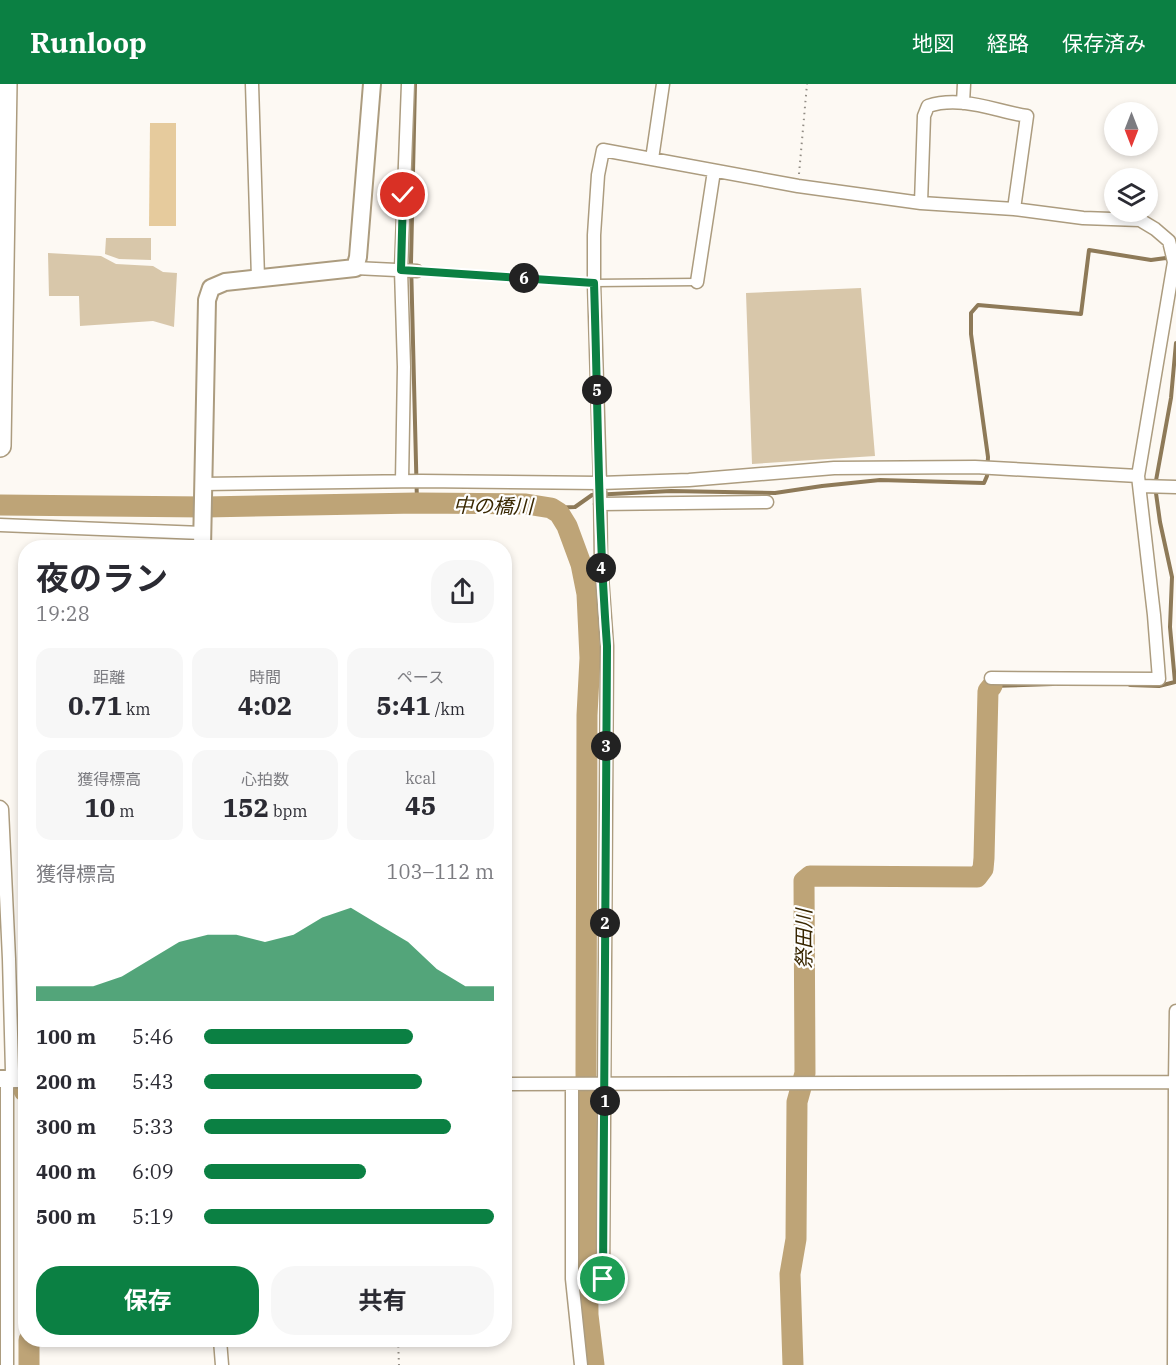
<!DOCTYPE html>
<html lang="ja">
<head>
<meta charset="utf-8">
<style>
	:root { --surface:#fff; --page:#f7f7f7; --text:#2b2b33; --muted:#7c7c81; --accent:#0b8043 }
	body { margin:0; font-family:"IBM Plex Serif","Noto Sans JP",serif; background:var(--page); color:var(--text); height:100vh; display:flex; flex-direction:column; font-size:22px; white-space:nowrap }
	* { box-sizing:border-box; margin:0 }
	p { font-size:20px; color:var(--muted) }
	.icon { flex:none; width:33px; height:33px; fill:none; stroke:currentColor; stroke-width:2; stroke-linecap:round; stroke-linejoin:round }
	.map { position:relative; flex:1; overflow:hidden }
	.panel { position:absolute; left:18px; top:456px; width:494px; height:807px; display:flex; flex-direction:column; background:var(--surface); border-radius:24px; box-shadow:0 3px 9px #0003 }
	.panel>* { flex:none }
	.needle { width:39px; rotate:180deg }
	.fabs { position:absolute; left:1104px; top:18px; display:grid; gap:12px }
	.fabs a { display:grid; place-items:center; width:54px; height:54px; border-radius:50%; background:var(--surface); box-shadow:0 3px 9px #0003; font-size:30px }
	.pin { position:absolute; display:grid; place-items:center; width:51px; height:51px; color:#fff; margin:-26px; border:3px solid #fff; border-radius:50%; box-shadow:0 2px 6px #0007 }
	.km { position:absolute; width:30px; height:30px; margin:-15px; border-radius:50%; background:#222; color:#fff; font-size:16px; line-height:30px; text-align:center }
	.round { display:grid; place-items:center; flex:none; width:63px; height:63px; border-radius:24px; background:var(--page) }
	.headline { display:flex; align-items:center; justify-content:space-between; height:102px; padding:0 18px }
	h1 { font-size:33px; font-weight:700; line-height:45px }
	.stats { display:grid; grid-template-columns:repeat(3,1fr); gap:9px; height:102px; padding:6px 18px }
	.stats div { display:grid; align-content:center; border-radius:15px; background:var(--page); text-align:center }
	.stats b { font-size:26px; font-weight:700 }
	.stats small { font-size:16px; font-weight:400 }
	.stats p { font-size:16px }
	.chart { height:168px; padding:12px 18px }
	.chart p { display:flex; justify-content:space-between }
	.chart svg { width:100%; height:108px; margin-top:6px; fill:var(--accent); opacity:.7 }
	.button { display:flex; gap:12px; margin-top:auto; padding:12px 18px }
	.button a { flex:1; height:69px; border-radius:24px; background:var(--accent); color:#fff; font-size:24px; font-weight:700; line-height:69px; text-align:center }
	.button a+a { background:var(--page); color:var(--text) }
	ul { padding:0 18px; list-style:none; font-size:20px }
	li { display:grid; grid-template-columns:96px 72px 1fr; align-items:center; height:45px }
	li i { height:15px; border-radius:8px; background:var(--accent) }
	header { display:flex; align-items:center; gap:36px; box-sizing:border-box; height:84px; padding:0 30px; background:var(--accent); color:#fff }
	header strong { font-size:28px }
	nav { display:flex; gap:33px; margin-inline-start:auto; font-size:21px }
	.map>svg:first-child { display:block }
</style>
</head>
<body>
<header>
<strong>Runloop</strong>
<nav><a>地図</a><a>経路</a><a>保存済み</a></nav>
</header>
<div class="map">
<svg width="1176" height="1281" viewBox="0 0 1176 1281">
	<rect width="100%" height="100%" fill="#fdf9f3"/>
	<path fill="#d8c7aa" d="M106,154H151V176L119,175L105,170Z
		M48,169L101,172L116,180L153,182L163,188L177,189L174,243L153,237L80,242L79,212H49Z
		M861,204L875,372L752,380L746,209Z"/>
	<g fill="none" stroke-linecap="round" stroke-linejoin="round">
		<path stroke="#8e7a58" stroke-width="4" d="M415,0L411,178L417,419
			M551,424L575,423L592,411L671,407L775,409L822,402L880,396L984,399L987,392L988,373L971,250V229L978,221L1081,230L1089,166L1151,176L1166,174L1171,176
			M1175,598L1170,543L1172,493L1160,438L1155,402L1171,314L1176,259
			M1130,601L1159,602L1175,598
			M992,602L1053,600"/>
		<path stroke="#bea477" stroke-width="21" d="M0,421L205,423L417,419L526,420L551,424L559,429L567,442L581,480L587,510L590,574L587,631L586,986L588,1231L594,1281
			M24,1007L26,1008
			M29,1281V1256
			M793,1281L790,1190L796,1155L797,1018L805,989L804,797L810,792L977,793L983,785L984,774L988,607L992,602"/>
	</g>
	<path fill="#e6cb9d" d="M150,39H176V142H149Z"/>
	<g fill="none" stroke-linecap="round" stroke-linejoin="round">
		<defs>
			<path id="lane" d="M417,187L594,199L697,198"/>
			<path id="street" d="M252,0L258,194
				M963,19L964,0
				M652,75L663,0
				M921,119L924,32L928,22C961,11 995,27 1027,32L1014,125
				M355,184L417,187
				M697,198L714,87
				M402,397L404,283L401,186L408,0
				M202,400L421,397L600,399L689,396L834,384L975,383L1138,392
				M1140,402L1176,403
				M600,420L767,418
				M0,441L202,449
				M0,723L2,725L9,875L12,987L7,1003V1281
				M504,1000L1175,998L1176,927
				M572,1000V1195L581,1281
				M572,1195H603L607,562L601,479L600,399L594,199V151L598,91L603,66L798,102L921,119L1014,125L1083,134L1140,136L1155,145L1169,157L1174,178L1138,392L1154,531L1159,595L991,594
				M220,1256L222,1281
				M1174,1281L1175,998"/>
			<path id="secondary" d="M202,464L207,216L211,204L225,198L355,184L358,173L372,0
				M0,995H26"/>
			<path id="highway" d="M0,362L6,0"/>
		</defs>
		<use href="#lane" stroke="#ac9c7f" stroke-width="9"/>
		<use href="#street" stroke="#ac9c7f" stroke-width="15"/>
		<use href="#secondary" stroke="#ac9c7f" stroke-width="20"/>
		<use href="#highway" stroke="#ac9c7f" stroke-width="24"/>
		<path stroke="#928d85" stroke-width="2" stroke-dasharray="1.5 4.5" stroke-linecap="butt" d="M799,90L807,0
			M398,1256L399,1281"/>
		<use href="#lane" stroke="#fff" stroke-width="6"/>
		<use href="#street" stroke="#fff" stroke-width="12"/>
		<use href="#secondary" stroke="#fff" stroke-width="16"/>
		<use href="#highway" stroke="#fff" stroke-width="21"/>
	</g>
	<g fill="none" stroke-linecap="round" stroke-linejoin="round">
		<defs>
			<path id="route" d="M403,111L401,186L594,199C598,320 598,441 607,562L603,1195"/>
		</defs>
		<use href="#route" stroke="#fff" stroke-width="12"/>
		<use href="#route" stroke="#0b8043" stroke-width="8"/>
	</g>
	<g text-anchor="middle" stroke-width="4.5" stroke-linejoin="round" paint-order="stroke">
		<g font-size="20" font-style="italic" fill="#392701" stroke="#fff">
			<text transform="translate(493 422) rotate(1)" y="7">中の橋川</text>
			<text transform="translate(804 855) rotate(-90)" y="7">祭田川</text>
		</g>
	</g>
</svg>
<div class="fabs">
<a><svg class="needle" viewBox="-14 -14 28 28"><path d="M0-13l5 13h-10z" fill="#e53935"/><path d="M0 13l5-13h-10z" fill="#7c7c81"/></svg></a>
<a><svg class="icon" aria-label="layers" viewBox="0 0 24 24"><path d="M12 4l9 5-9 5-9-5zM3 14l9 5 9-5"/></svg></a>
</div>
<div class="pin" style="left:603px;top:1195px;background:#1e9e55"><svg class="icon" aria-label="arrive" viewBox="0 0 24 24"><path d="M6 21V4h12l-3 4 3 4H6"/></svg></div>
<div class="pin" style="left:403px;top:111px;background:#d93025"><svg class="icon" aria-label="check" viewBox="0 0 24 24"><path d="M5 12l5 5 9-10"/></svg></div>
<b class="km" style="left:605px;top:1017px">1</b>
<b class="km" style="left:605px;top:839px">2</b>
<b class="km" style="left:606px;top:662px">3</b>
<b class="km" style="left:601px;top:484px">4</b>
<b class="km" style="left:597px;top:306px">5</b>
<b class="km" style="left:524px;top:194px">6</b>
<section class="panel">
<div class="headline"><div><h1>夜のラン</h1><p>19:28</p></div><a class="round"><svg class="icon" aria-label="share" viewBox="0 0 24 24"><path d="M12 15V3M7 8l5-5 5 5M5 13v7h14v-7"/></svg></a></div>
<div class="stats">
<div><p>距離</p><b>0.71<small> km</small></b></div>
<div><p>時間</p><b>4:02</b></div>
<div><p>ペース</p><b>5:41<small> /km</small></b></div>
</div>
<div class="stats">
<div><p>獲得標高</p><b>10<small> m</small></b></div>
<div><p>心拍数</p><b>152<small> bpm</small></b></div>
<div><p>kcal</p><b>45</b></div>
</div>
<div class="chart"><p><span>獲得標高</span>103–112 m</p>
<svg viewBox="0 0 160 44" preserveAspectRatio="none"><path d="M0 44V38L10 38L20 38L30 34L40 27L50 20L60 17L70 17L80 20L90 17L100 10L110 6L120 13L130 20L140 31L150 38L160 38V44z"/></svg>
</div>
<ul>
<li><b>100 m</b>5:46<i style="width:72%"></i></li>
<li><b>200 m</b>5:43<i style="width:75%"></i></li>
<li><b>300 m</b>5:33<i style="width:85%"></i></li>
<li><b>400 m</b>6:09<i style="width:56%"></i></li>
<li><b>500 m</b>5:19<i style="width:100%"></i></li>
</ul>
<div class="button"><a>保存</a><a>共有</a></div>
</section>
</div>
</body>
</html>
